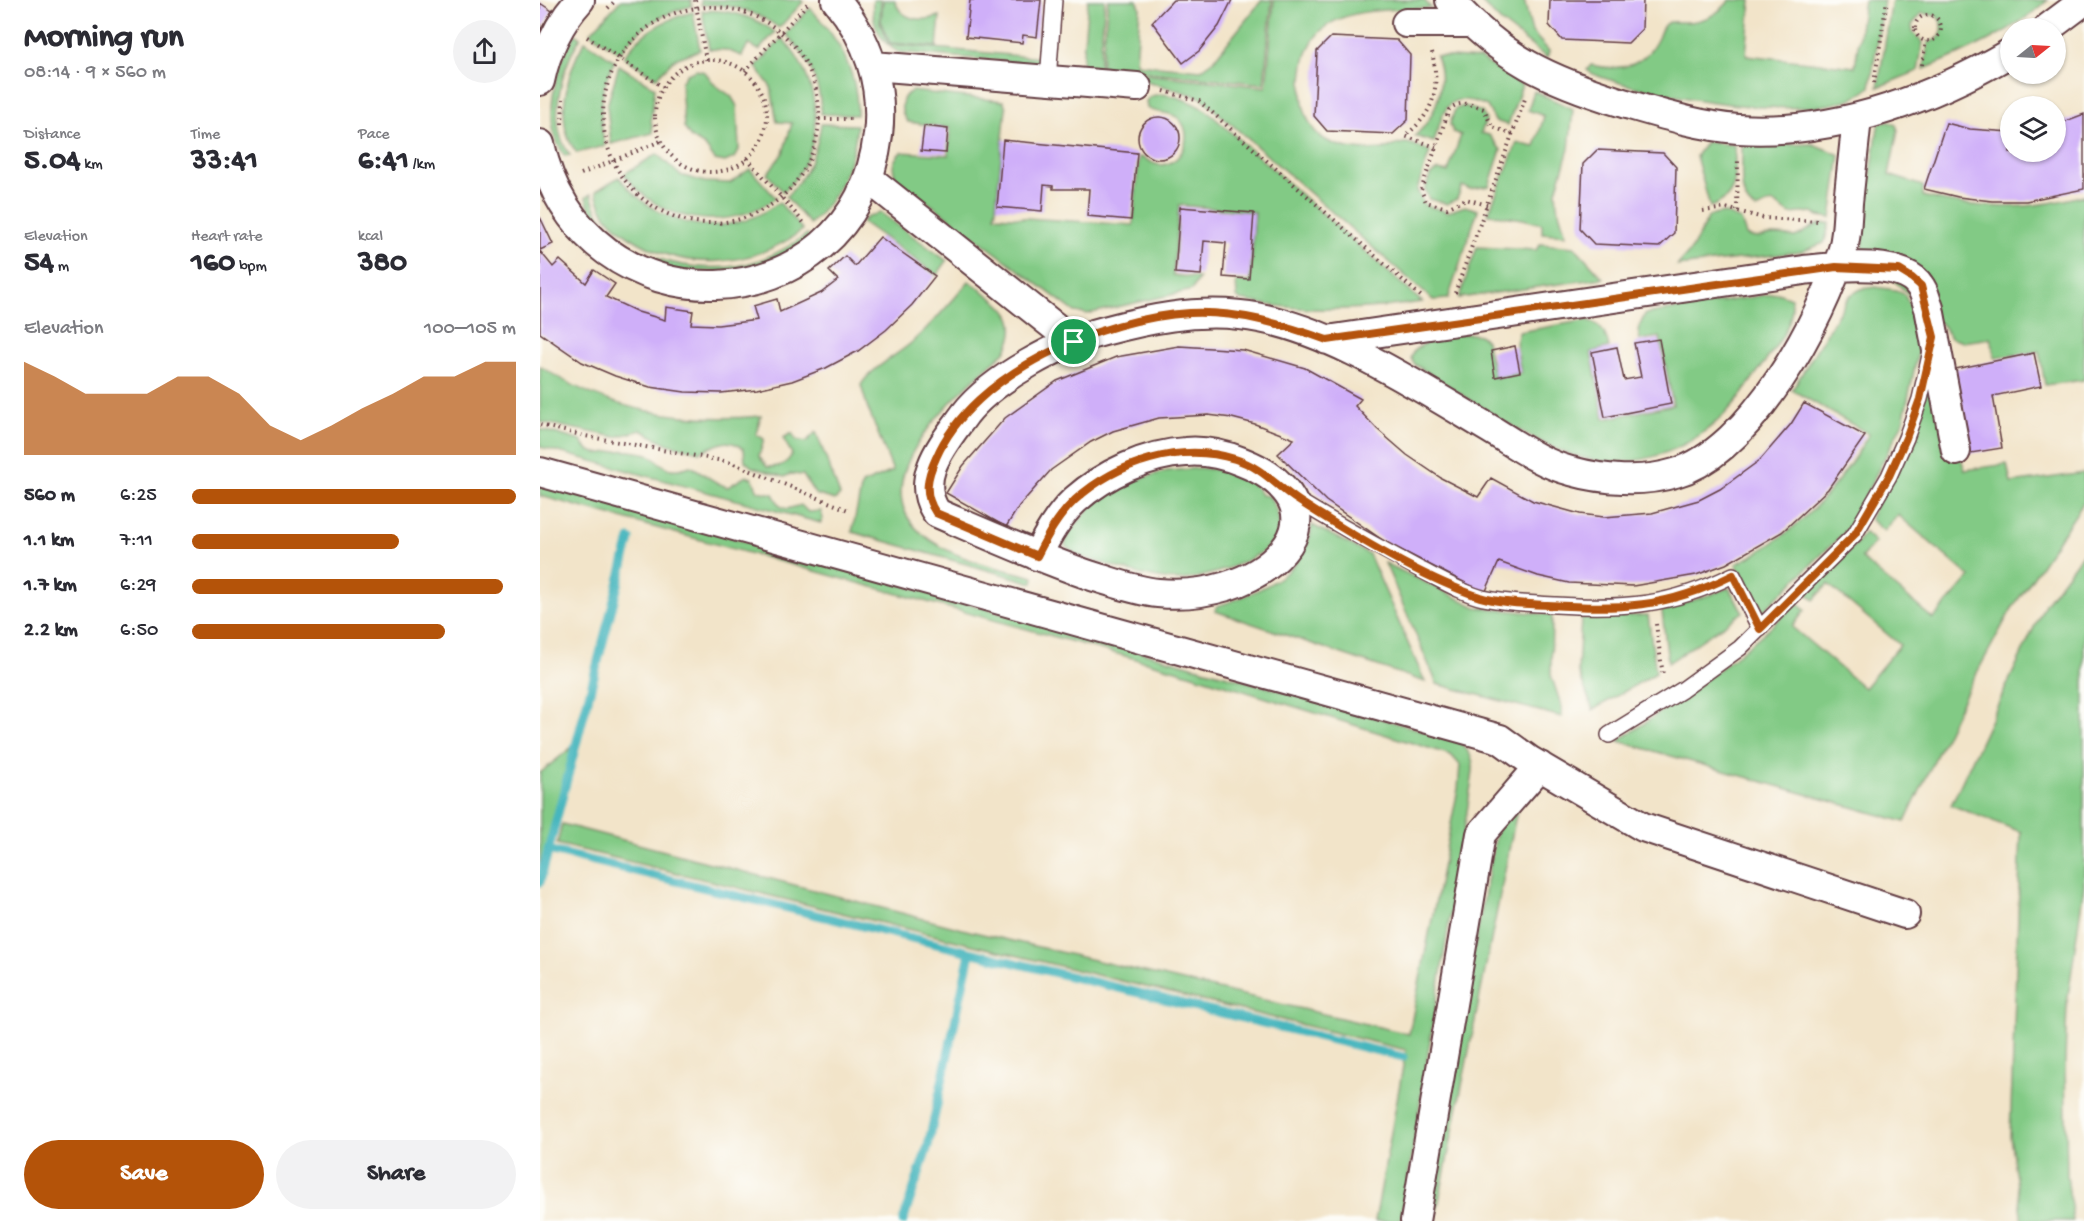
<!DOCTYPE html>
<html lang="en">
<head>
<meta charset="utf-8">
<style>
	:root { --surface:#fff; --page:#f2f2f3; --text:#2b2b33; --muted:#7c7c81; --accent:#b45309 }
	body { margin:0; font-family:"Gochi Hand",sans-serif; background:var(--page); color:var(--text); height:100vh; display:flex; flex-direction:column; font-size:22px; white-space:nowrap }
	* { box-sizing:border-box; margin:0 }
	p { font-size:20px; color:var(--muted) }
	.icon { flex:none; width:33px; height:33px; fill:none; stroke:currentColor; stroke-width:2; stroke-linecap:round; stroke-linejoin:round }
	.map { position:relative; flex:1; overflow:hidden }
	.side { display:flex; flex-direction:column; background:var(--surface); width:540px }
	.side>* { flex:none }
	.needle { width:39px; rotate:72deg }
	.fabs { position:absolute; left:1460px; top:18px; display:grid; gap:12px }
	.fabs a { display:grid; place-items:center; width:66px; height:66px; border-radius:50%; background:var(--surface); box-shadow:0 2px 4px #0004; font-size:30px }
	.pin { position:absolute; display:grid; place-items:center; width:51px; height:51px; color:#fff; margin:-26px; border:3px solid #fff; border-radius:50%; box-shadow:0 2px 6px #0007 }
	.round { display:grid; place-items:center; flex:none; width:63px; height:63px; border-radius:32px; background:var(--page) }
	.headline { display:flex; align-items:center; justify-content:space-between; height:102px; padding:0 24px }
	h1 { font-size:33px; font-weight:800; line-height:45px }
	.figures { display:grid; grid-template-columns:repeat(3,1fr); gap:9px; height:102px; padding:6px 24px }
	.figures div { display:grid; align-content:center }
	.figures b { font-size:30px; font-weight:800 }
	.figures small { font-size:16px; font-weight:400 }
	.figures p { font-size:16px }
	.chart { height:168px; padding:12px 24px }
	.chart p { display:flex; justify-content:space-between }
	.chart svg { width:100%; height:108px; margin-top:6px; fill:var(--accent); opacity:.7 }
	.primary-button { display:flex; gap:12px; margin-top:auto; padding:12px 24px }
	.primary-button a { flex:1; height:69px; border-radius:36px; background:var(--accent); color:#fff; font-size:24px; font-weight:800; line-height:69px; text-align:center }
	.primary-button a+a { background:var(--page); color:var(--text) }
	ul { padding:0 24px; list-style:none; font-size:20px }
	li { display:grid; grid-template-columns:96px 72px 1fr; align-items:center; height:45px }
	li i { height:15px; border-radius:8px; background:var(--accent) }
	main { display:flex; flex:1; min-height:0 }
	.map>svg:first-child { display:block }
</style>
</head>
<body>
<main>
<section class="side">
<div class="headline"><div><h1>Morning run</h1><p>08:14 · 9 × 560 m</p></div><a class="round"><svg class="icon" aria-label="share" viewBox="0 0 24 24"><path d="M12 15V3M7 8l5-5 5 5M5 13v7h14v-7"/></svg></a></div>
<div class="figures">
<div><p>Distance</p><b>5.04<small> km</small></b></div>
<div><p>Time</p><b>33:41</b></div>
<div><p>Pace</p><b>6:41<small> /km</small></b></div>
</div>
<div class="figures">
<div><p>Elevation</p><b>54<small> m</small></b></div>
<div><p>Heart rate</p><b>160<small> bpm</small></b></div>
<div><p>kcal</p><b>380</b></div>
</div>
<div class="chart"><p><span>Elevation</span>100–105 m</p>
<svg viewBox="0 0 160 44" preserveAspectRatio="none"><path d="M0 44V6L10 12L20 19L30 19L40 19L50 12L60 12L70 19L80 32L90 38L100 32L110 25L120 19L130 12L140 12L150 6L160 6V44z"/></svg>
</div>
<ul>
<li><b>560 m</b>6:25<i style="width:100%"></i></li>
<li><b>1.1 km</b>7:11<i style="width:64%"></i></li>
<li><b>1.7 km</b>6:29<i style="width:96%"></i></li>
<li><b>2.2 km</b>6:50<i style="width:78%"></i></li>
</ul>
<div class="primary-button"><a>Save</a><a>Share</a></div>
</section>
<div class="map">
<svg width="1544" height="1221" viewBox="0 0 1544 1221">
	<rect width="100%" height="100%" fill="#fdfcf7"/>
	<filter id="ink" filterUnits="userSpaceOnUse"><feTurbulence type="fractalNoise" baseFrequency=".0167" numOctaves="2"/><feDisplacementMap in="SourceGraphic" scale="12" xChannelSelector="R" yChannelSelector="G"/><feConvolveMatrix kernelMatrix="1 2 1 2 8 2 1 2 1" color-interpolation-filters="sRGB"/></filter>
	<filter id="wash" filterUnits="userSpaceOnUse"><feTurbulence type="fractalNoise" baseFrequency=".008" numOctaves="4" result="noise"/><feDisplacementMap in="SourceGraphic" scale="24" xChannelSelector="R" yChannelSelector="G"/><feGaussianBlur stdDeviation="1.35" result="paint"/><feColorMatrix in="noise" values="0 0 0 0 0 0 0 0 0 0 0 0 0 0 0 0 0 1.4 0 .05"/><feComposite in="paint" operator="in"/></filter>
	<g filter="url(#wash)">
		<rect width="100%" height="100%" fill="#f2e4c9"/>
		<path fill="#82ca85" stroke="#667458" stroke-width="1.5" d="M81,0H151L152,6C123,13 97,28 80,53L50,33Z
			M161,0H261L263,2L239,28C216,11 190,3 161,5Z
			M333,0H341L340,23L349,44L502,58L496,64L359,52C339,43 331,21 333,0Z
			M343,0H355C360,21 383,22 400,16L397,47L350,43L341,23Z
			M548,0H565L559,69L726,87L734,0H884L891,8C827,11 760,4 762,90C762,108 768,129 784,139C800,149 823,151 842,149C849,148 857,144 864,143C871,142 883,149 890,151L877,190L884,205L908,212L925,206L938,210L908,299L893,300L660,97L603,80L541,74Z
			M568,0H597L600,7L596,64L661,70L673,61L722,0H732L724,84L561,67Z
			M939,0H984L992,32L1009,51L1007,58L960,21Z
			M1190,0H1211L1206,55L1315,67L1324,0H1344L1330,87C1288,128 1133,98 1080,83C1070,79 1054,77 1047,70L1051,65C1080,72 1104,67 1118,38C1120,33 1122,25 1127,23C1131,21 1137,22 1141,22C1161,23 1177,16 1190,0Z
			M1352,0H1508C1474,31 1427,52 1384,69L1388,43L1399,38C1404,29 1403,24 1397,16L1382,13L1372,25L1373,33L1383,42L1378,71L1338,87Z
			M270,8C298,37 319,74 317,115L281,114C281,82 267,56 246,34Z
			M162,11C187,8 215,17 235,32L219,50L208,44L202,56L186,50L169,49Z
			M153,12L160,50L135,59L116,78L84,57C100,32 125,19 153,12Z
			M35,34L40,38C21,69 6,124 30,155L25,156C0,123 15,68 35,34Z
			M242,38C283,82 289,149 243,192L227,174L243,153L252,123L237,122L231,87L216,67Z
			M45,41L75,61C60,87 58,117 65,146L37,153C13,125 27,70 45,41Z
			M896,56L941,59L982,85L968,125L955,121L947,106C906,89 905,108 894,142L875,136C897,116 907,84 896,56Z
			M79,65L115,88L111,119L113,133L71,144L67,106Z
			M156,70L165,72L175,85L191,96L197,106L199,150L194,158L185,162L175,160L165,146L150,137L144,127L141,82L147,74Z
			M372,91L463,101L466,108L455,216L593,225L599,157C608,158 612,165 621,165C643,164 655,133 638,118C629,111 616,114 607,108L606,101C618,85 651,102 666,110L882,302C818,311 765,313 700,300L697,297L696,281L710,282L715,212L639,205L633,275L659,278L652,290L547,314L535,312L357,179C351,168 352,161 361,152L408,155L410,128L368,122C360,113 358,97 372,91Z
			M994,91L1033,109L1029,149L1016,191L1017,205L1026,235L1002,233V224L983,219L948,214L977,143L995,147L1004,116L988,110Z
			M924,106L942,112L946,120L941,133L949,135L961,150L949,186L930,189L922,186L917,199L907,204L889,199L885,190L890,175L898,170L908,172L921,135L913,132L910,124L915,109Z
			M1347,121L1356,125L1358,130L1349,175L1383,186V196C1437,210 1490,211 1544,195V380L1505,385L1499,351L1455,358L1451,338L1423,342L1411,338L1402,325L1324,253L1322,235L1338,127L1340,123Z
			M281,124L317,125C314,163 298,198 270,224L246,197C267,176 277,152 281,124Z
			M1166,142L1194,145C1196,173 1200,197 1170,207L1156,156Z
			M1273,144L1300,155L1291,218L1278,216L1273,212L1250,214L1232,202L1216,209C1196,202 1203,164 1202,146Z
			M117,154L140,175L165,182L190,183L210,169L236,198C185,233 121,224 84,174Z
			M79,177C118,228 187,243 239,202L263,230C211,268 145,273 90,237C72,225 60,213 56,191Z
			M51,194C64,252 143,274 196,266C222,262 245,250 267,234L271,239L256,250L198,272L136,271L80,245L53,220L46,197Z
			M341,213L407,261L397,275L322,222L328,216Z
			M1184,213L1201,220L1206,235C1217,241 1224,235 1235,235C1241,235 1249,236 1255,237C1271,231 1270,223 1290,223L1284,243L1261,252L1137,266L1152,249L1169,216Z
			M1000,244L1035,247L1063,278L919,298L937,247L996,250Z
			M429,281C456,302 487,314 465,352C425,386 318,476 380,532C412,560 455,567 494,577L493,583L312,532L322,484L353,471L327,406L321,385C329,370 357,355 371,343C392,324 411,303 429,281Z
			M1335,287L1356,290L1365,295L1373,311L1381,338L1363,422L1308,529L1222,612L1196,564C1256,535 1296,491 1329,434L1252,390L1309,296L1321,289Z
			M1238,293L1251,298C1258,325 1226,359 1211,381C1169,446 1095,482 1019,450C968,428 921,393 874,364L871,358C872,341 925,330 939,335C942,336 944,339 946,341L955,378L981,373L976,343L979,332L1047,320C1061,324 1066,334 1069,347L1051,352L1064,419L1133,405L1120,337L1100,340L1098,330L1105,314Z
			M0,366C67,411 141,423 221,416L216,434L224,439L219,456L227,467C239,467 246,466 252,454L243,438L252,433L256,440L266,442L276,432L300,495L295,500L275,494L263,475L250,474L244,477L212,467L205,461L204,449C186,435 178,446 159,452L128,444L101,430L76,437L0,422Z
			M1390,372L1425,470L1467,464L1471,483L1544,473V502L1471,610L1427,691L1365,822L1078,741C1142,699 1202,655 1257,603L1265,610L1252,627L1324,688L1360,645L1288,584L1274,600L1266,593L1316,544L1324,532L1335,542L1321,558L1393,619L1430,577L1358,515L1344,531L1330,519Z
			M0,429L41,441C55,464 68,447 90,451C96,452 104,452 109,455C125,466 128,474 150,466C164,472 172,483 188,487L206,476L212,478L218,491L233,494L240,506L247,509L261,505L268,512L281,511L283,519L281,523L0,447Z
			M660,468C686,471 708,469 721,495L729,496C736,508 743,522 737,535C728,559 662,580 638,580C609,580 568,564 539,556L525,546L528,534L559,497L588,482L627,471Z
			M0,484L917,740C941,760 932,771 929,799L861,1221H835L866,1050L17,844L22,824L430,931L869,1034L918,789L920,765L911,755L636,670L0,496Z
			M772,525L829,554L885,682L675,611L676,607C718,591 766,576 772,525Z
			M1544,552V885L1527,1004L1525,1061L1527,1176L1533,1221H1482L1470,1136L1481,832L1411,805L1505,604Z
			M845,563L936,607L1012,615L1011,675L1022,708V717L897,684Z
			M1189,588L1203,612L1128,663L1122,611Z
			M1108,615L1116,673L1053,710L1038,671L1041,618Z
			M32,747L0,880V773Z
			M986,765L895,1221H882L964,793C968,779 971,770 986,765Z"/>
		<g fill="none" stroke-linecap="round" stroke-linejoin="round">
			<path stroke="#47b6be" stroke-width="9" d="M8,850L863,1057
				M0,882L90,539
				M363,1221L388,1146L430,953"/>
		</g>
		<g id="blocks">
			<path fill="#cfaff9" d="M430,0H501L497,37L483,35L482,43L426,37Z
				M633,0H692L679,26L659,51L643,63L612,22Z
				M1010,0H1103L1102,29L1088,43L1022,40L1009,25Z
				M0,3L12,11L0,31Z
				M791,37L857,40L870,55L868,120L853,134L787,131L774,116L777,51Z
				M1544,114V189L1486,201H1452L1418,197L1384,189L1406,123L1430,129L1470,132V152H1515V125Z
				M598 138a21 21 0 1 1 42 0a21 21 0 1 1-42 0Z
				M384,126L408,129L406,153L381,151Z
				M463,140L597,153L591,220L547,216L549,189H513V186L504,185L502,211L457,207Z
				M1057,150L1123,153L1136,167L1134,233L1119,247L1054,244L1040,229L1043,164Z
				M640,207L714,213L709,279L683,277L686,243L664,241L661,275L635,273Z
				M0,217L13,244L0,250Z
				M340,237L395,276L372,305L346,330L318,351L286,368L252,381L217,389L181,393L145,392L110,387L75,376L42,362L0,333V251L13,267L20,260L46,283L54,270L75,284L66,297L98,312L125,320L126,307L153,311L151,324L178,325L217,320L213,306L237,299L240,312L281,293L298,280L289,271L305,256L315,266Z
				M1119,339L1131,404L1065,417L1052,352L1077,347L1084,380L1101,377L1094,343Z
				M639,346L703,350L765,368L821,399L815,406L837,429L867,455L901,478L938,497L951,478L993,501L1040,514L1064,517L1112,513L1159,500L1180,489L1220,460L1251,424L1264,403L1325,436L1288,489L1242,532L1186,564L1156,575L1093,586L1029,583L998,576L959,562L945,593L847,543L786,501L738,454L754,439L715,424L692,418L668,415L619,418L573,431L551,442L511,470L479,506L466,527L406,493L423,466L465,418L517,381L576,357Z
				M975,346L980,372L955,377L951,351Z
				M1494,353L1501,386L1453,396L1462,448L1431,453L1415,369Z"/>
		</g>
	</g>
	<g filter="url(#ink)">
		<use href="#blocks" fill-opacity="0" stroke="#633d43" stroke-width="1.5"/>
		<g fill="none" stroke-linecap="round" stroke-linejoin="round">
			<defs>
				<path id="lane" d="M508,80L514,0
					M754,498C795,524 838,547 881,570C901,580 922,593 943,598C967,603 992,604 1016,605C1084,609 1131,606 1193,575L1220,629
					M1069,735L1142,690L1200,648L1315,534L1349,476L1366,438L1380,399L1391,351"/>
				<path id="street" d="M910,0C962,59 1009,80 1083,103C1121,114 1159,126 1198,129C1295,135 1387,101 1470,53
					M866,23H932
					M1508,28L1544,1
					M333,66L597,87
					M0,81C6,51 20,22 40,0
					M0,144C42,338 315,329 338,135C344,85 328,38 296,0
					M328,178L534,342
					M787,340L1264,270C1294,267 1362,258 1380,286C1385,292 1386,301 1389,308L1416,451
					M0,472L960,739L989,760L1103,827L1365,914
					M497,556C507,536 518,516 535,500C564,474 607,454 646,452C678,449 729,467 748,494C762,513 757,535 743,551C714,585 662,597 618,593C596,591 573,582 552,576C499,558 448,535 397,513C372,478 405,442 425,414C452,379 521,342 564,331C609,319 653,310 700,315C783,323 879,387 950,429C975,444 1002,464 1031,471C1063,480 1102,483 1135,473C1211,451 1282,320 1303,249C1307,235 1307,218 1308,203C1311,175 1314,146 1317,118
					M875,1221L941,834L1000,766"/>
			</defs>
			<use href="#lane" stroke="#633d43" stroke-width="18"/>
			<use href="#street" stroke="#633d43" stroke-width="32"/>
			<path stroke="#633d43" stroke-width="4" stroke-dasharray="1.5 4.5" stroke-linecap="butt" d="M155,0L166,60
				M63 115a108 108 0 1 1 216 0a108 108 0 1 1-216 0Z
				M68,8L76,0
				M1375 28a13 13 0 1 1 26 0a13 13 0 1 1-26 0Z
				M47,37L123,87
				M892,52C900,90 895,112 865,136L896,147
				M115 116a56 56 0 1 1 112 0a56 56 0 1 1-112 0Z
				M1382,65L1386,41
				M205,71L268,3
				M1334,83L1347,0
				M624,91L659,101L883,298
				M279,119H312
				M22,124L23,99
				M207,158L264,223
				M41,174L121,141
				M947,205L926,199L907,208L886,202L881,190L909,110C920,99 931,105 944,109L952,127L973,134
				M1163,211L1186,208L1223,218L1278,221
				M1197,211L1198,158
				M915,293L986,96
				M0,425L45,436L189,462L308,510
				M1116,624L1123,676"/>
			<use href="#lane" stroke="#fff" stroke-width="15"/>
			<use href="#street" stroke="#fff" stroke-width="28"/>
		</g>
	</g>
	<g fill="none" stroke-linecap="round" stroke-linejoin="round" filter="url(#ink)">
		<defs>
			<path id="route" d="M1296,267L1359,270L1372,278L1381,286L1394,337L1380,399L1366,438L1349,476L1315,534L1220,629L1193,575C1126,609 1080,609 1007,605C986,604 960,603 940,597C883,578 810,534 759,501C737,487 722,467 695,459C641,442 577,462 535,500C518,516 507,536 497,556L396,513C383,494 387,477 396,458C433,372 562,318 650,313C698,311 742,324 787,340Z"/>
		</defs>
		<use href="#route" stroke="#fff" stroke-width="12"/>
		<use href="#route" stroke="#b45309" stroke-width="8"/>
	</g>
</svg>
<div class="fabs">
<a><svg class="needle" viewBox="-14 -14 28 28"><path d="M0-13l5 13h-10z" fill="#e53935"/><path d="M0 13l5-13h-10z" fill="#7c7c81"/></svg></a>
<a><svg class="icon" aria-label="layers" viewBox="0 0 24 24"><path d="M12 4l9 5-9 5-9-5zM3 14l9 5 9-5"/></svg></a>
</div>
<div class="pin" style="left:534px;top:342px;background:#1e9e55"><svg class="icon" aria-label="arrive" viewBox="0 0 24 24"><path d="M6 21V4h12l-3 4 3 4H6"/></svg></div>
</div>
</main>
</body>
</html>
